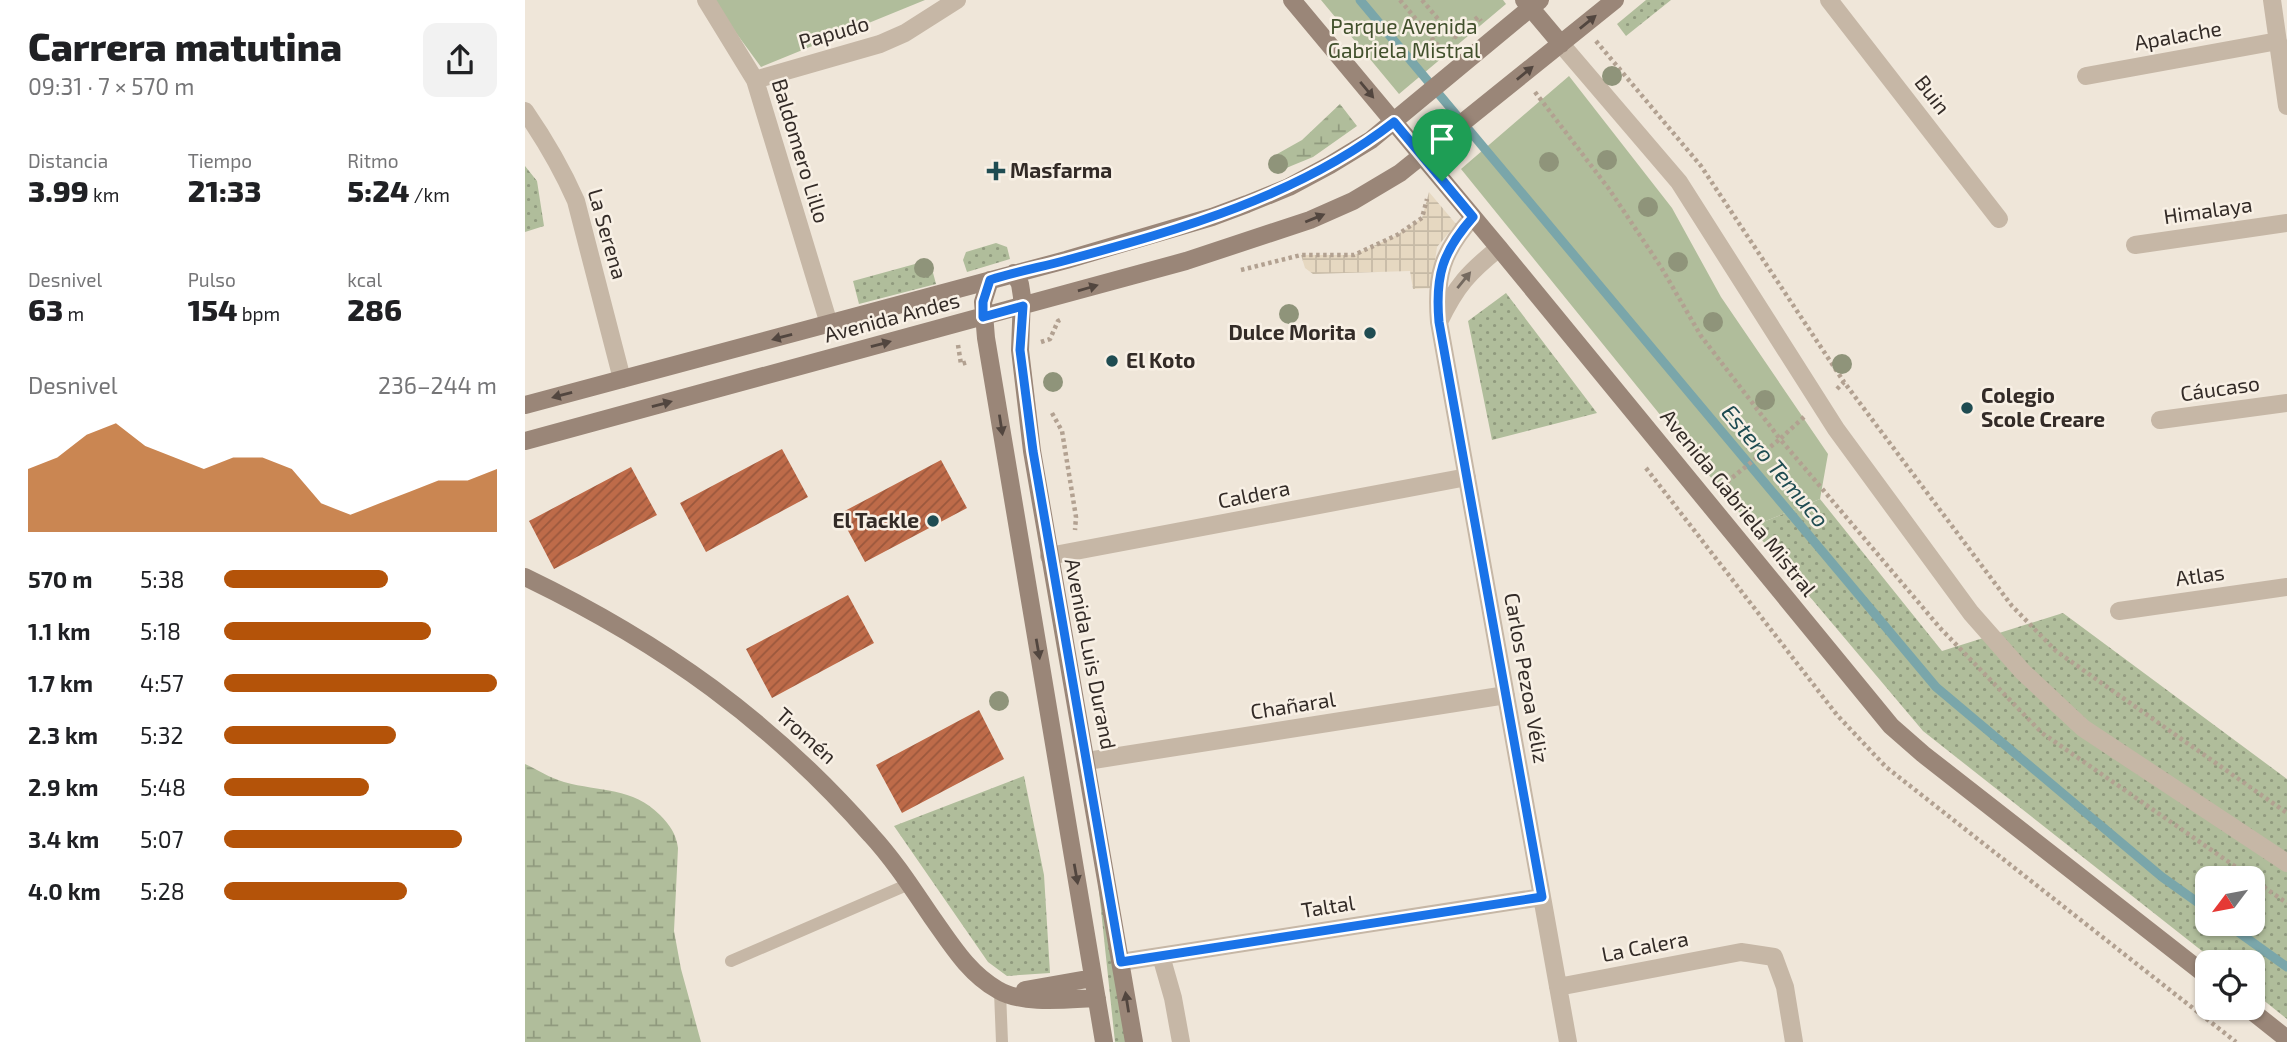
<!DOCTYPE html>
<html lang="es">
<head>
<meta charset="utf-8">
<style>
	:root { --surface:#fff; --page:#f2f2f2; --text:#202124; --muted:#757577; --accent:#b45309 }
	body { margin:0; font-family:"Exo 2",sans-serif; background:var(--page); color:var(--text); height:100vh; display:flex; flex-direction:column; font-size:26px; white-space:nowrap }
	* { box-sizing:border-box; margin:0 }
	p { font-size:23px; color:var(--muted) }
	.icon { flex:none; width:38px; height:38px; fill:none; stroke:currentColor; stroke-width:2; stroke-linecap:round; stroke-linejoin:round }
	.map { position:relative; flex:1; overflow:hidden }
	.sheet { display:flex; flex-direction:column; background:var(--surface); width:525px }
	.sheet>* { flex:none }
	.needle { width:46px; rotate:238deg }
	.fabs { position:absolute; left:1670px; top:866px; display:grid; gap:14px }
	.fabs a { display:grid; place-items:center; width:70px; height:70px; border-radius:14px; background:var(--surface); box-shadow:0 2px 5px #0004; font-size:35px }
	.pin { position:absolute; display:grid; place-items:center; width:60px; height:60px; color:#fff; margin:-72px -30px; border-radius:50% 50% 50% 0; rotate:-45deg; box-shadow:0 0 7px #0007 }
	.pin .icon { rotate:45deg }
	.round { display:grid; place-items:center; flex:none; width:74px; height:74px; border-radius:14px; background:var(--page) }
	.head { display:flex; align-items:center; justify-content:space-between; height:119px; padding:0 28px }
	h1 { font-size:38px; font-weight:800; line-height:52px }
	.metrics { display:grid; grid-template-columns:repeat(3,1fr); gap:10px; height:119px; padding:7px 28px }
	.metrics div { display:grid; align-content:center }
	.metrics b { font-size:30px; font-weight:800 }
	.metrics small { font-size:19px; font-weight:400 }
	.metrics p { font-size:19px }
	.chart { height:196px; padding:14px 28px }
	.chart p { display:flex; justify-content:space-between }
	.chart svg { width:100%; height:126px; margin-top:7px; fill:var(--accent); opacity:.7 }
	ul { padding:0 28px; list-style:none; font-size:23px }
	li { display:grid; grid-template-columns:112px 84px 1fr; align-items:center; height:52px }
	li i { height:18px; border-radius:9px; background:var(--accent) }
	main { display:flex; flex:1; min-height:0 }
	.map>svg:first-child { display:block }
</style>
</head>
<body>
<main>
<section class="sheet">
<div class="head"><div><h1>Carrera matutina</h1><p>09:31 · 7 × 570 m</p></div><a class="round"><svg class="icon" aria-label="share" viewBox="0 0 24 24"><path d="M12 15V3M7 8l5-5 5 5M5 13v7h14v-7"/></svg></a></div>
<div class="metrics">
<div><p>Distancia</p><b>3.99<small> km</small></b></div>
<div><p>Tiempo</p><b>21:33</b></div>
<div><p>Ritmo</p><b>5:24<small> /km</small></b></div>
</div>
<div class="metrics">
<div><p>Desnivel</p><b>63<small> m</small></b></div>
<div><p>Pulso</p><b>154<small> bpm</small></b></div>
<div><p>kcal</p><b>286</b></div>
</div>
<div class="chart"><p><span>Desnivel</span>236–244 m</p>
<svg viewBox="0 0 160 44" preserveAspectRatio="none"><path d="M0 44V22L10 18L20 10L30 6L40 14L50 18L60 22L70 18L80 18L90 22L100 34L110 38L120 34L130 30L140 26L150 26L160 22V44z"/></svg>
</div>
<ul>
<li><b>570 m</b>5:38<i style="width:60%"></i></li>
<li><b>1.1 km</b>5:18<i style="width:76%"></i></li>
<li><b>1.7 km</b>4:57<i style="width:100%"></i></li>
<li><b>2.3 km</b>5:32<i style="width:63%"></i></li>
<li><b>2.9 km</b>5:48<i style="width:53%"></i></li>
<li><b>3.4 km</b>5:07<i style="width:87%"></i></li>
<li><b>4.0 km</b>5:28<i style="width:67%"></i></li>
</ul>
</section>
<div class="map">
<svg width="1762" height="1042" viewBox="0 0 1762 1042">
	<defs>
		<pattern id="grass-dots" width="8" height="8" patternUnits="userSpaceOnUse" patternTransform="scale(1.75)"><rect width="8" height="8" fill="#b0bd9b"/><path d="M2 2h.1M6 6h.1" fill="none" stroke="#909a7e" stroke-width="1.8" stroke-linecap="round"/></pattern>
		<pattern id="wetland-marsh" width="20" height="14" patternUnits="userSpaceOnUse" patternTransform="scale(1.75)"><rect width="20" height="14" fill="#b0bd9b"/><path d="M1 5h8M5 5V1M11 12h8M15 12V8" fill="none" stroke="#909a7e"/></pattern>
		<pattern id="plaza-grid" width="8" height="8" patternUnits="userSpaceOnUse" patternTransform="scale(1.75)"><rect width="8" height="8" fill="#e6d8c1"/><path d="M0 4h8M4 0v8" fill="none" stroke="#c6baa6"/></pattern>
		<pattern id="building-hatch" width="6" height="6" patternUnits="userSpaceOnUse" patternTransform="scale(1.75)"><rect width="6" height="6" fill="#be6b49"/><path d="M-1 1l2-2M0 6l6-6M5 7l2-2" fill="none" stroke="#9b583d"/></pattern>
	</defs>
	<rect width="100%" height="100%" fill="#efe6d9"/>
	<path fill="url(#grass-dots)" fill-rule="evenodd" d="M1121,0H1146L1101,36L1092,24Z
		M0,166L12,181L19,226L0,232Z
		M471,243L482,247L485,259L442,272L438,260L441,252Z
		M401,261L407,269L411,284L334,304L328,281Z
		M981,293L1072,413L967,440L943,321Z
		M1295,499L1417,651L1538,613L1762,779V1019L1727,991V962H1691L1398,731L1226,527ZM1682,878H1727V924H1682Z
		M499,776L519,875L525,973L482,976L463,962L369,826Z
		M571,863L601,1042H590Z"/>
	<path fill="url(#wetland-marsh)" d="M815,104L832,126L788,157L749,173L745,158L777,140Z
		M0,764C13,770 25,778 39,782C75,792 108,787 135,815C145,825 151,834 153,848L149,931L156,969L176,1042H0Z"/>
	<path fill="#b0bd9b" d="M187,0H400L236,67Z
		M796,0H978L981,4L874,94Z
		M1044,76L1147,208L1196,297L1303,454L1295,499L1226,527L936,169Z"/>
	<path fill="url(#plaza-grid)" d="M904,192L931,224L912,247L906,288L888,289L885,271L788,274L780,268L776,255H829L872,235L897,218Z"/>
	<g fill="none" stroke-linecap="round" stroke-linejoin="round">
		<path stroke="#7aa6aa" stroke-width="9" d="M835,0L1411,687L1637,877L1682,909
			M1702,924L1762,967"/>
	</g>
	<path fill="url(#building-hatch)" d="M257,449L283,497L181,552L155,503Z
		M416,460L442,508L340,562L314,514Z
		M106,467L132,515L29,569L4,521Z
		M323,595L349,643L247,698L221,649Z
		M454,710L479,759L377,813L351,765Z"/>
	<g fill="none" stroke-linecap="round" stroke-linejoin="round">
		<path stroke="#b2a191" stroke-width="4.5" stroke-dasharray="3.5 3.5" stroke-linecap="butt" d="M875,0L916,49L920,46
			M897,0L929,38
			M929,38L953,17L956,21
			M1071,41L1176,166L1319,382
			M1010,92L1084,189L1136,267L1176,336L1255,439L1198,485
			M716,270L776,255H829L872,235L897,218L902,199
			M516,342L525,339L533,321L537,319
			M433,345L436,364L443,362
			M1312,389L1319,382L1487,606L1531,651L1762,813
			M527,413L537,431L551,517L550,530
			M1279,417L1255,439L1416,629L1517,733L1727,878
			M1121,468L1312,715L1361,767L1711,1042
			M1727,879L1762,903"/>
		<path stroke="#c6b7a6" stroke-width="12" d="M206,961L384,884
			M475,992L477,1042"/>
		<path stroke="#c6b7a6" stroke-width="18" d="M181,0L230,80L304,324
			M1304,0L1474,219
			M1747,0L1762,106
			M1036,44L1154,182L1311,429L1446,613L1498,672L1558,728L1762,863
			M1561,76L1753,41
			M230,80L355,44L380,33L432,0
			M0,111C20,140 37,169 51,201L97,379
			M948,217C917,252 910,275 914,322L1043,1042
			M1610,245L1762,223
			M914,322C931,286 944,272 974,248
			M1635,420L1762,403
			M524,556L942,477
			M1594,611L1762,587
			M562,761L981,695
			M636,956L648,998L656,1042
			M596,962L1017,897
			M1033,987L1216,952L1249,957L1260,987L1269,1042"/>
		<path stroke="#9a8678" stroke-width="18" d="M767,0L974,248L1366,726L1398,754L1682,976
			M999,0L1036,44
			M489,273L495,284L497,297L495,350L507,451L609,1042
			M465,280L458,302L461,338L579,1042
			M0,405L541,260L687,217L722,204L764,187L805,165L846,140L1015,0
			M0,441L661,261L785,220L828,201L875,173L1090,0
			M0,577C137,643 246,721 346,835C369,860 387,888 406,916C426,944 443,973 473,990C498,1005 544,999 572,998
			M500,990L568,978
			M1723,1008L1762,1039"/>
	</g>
	<g fill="#8f947a">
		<circle cx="1087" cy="76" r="10"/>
		<circle cx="1082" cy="160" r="10"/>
		<circle cx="1024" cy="162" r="10"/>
		<circle cx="753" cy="164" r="10"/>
		<circle cx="1123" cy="207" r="10"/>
		<circle cx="1153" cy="262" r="10"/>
		<circle cx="399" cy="268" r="10"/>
		<circle cx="764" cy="314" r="10"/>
		<circle cx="1188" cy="322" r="10"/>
		<circle cx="1317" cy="364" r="10"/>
		<circle cx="528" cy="382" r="10"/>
		<circle cx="1240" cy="400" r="10"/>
		<circle cx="474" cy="701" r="10"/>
	</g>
	<defs><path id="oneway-solid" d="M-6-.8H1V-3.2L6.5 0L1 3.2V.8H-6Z" transform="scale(1.75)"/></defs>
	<g fill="#52463f">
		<use href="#oneway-solid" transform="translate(1063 22) rotate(-39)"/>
		<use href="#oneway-solid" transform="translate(1000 73) rotate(-39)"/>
		<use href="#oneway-solid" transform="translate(842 90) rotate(50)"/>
		<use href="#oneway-solid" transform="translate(790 218) rotate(-22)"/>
		<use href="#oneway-solid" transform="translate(563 288) rotate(-16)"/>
		<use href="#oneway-solid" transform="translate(257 337) rotate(165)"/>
		<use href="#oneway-solid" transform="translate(356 344) rotate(-15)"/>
		<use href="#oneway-solid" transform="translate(37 395) rotate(165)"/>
		<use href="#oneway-solid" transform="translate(137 404) rotate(-15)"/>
		<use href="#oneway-solid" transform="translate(476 425) rotate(81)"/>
		<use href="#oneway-solid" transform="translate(513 649) rotate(80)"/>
		<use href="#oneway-solid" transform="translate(551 874) rotate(80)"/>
		<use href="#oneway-solid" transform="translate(602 1002) rotate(-99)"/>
	</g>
	<use fill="#756a60" href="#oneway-solid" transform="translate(939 280) rotate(-51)"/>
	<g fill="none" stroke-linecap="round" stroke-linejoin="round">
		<defs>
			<path id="route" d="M869,122L948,217C917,252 910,276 914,322L1017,897L596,962L508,451L495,350L498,306L458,317V302L465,280C490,272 516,267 542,260C657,229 774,196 869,122Z"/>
		</defs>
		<use href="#route" stroke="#fff" stroke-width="14"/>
		<use href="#route" stroke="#1a73e8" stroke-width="9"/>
	</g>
	<g fill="#1f4c52" stroke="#f8f0e5" stroke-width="2.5">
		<path d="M467.5 160.5h7v7h7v7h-7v7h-7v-7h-7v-7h7z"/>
		<circle cx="845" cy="333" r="7"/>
		<circle cx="587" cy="361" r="7"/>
		<circle cx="1442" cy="408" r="7"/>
		<circle cx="408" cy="521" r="7"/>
	</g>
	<g text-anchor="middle" stroke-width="5" stroke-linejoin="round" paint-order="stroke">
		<g font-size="21" fill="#41502c" stroke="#f8f0e5">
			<text x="879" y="34">Parque Avenida<tspan x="879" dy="24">Gabriela Mistral</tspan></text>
		</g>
		<g font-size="21" fill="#332b27" stroke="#f8f0e5">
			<text transform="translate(309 33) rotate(-16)" y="7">Papudo</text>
			<text transform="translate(1653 36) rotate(-10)" y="7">Apalache</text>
			<text transform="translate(1407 95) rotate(52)" y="7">Buin</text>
			<text transform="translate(275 151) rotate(73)" y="7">Baldomero Lillo</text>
			<text transform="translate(1683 211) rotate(-8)" y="7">Himalaya</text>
			<text transform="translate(82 234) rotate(74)" y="7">La Serena</text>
			<text transform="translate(367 318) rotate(-15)" y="7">Avenida Andes</text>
			<text transform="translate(1695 389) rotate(-8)" y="7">Cáucaso</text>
			<text transform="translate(729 495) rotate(-11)" y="7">Caldera</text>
			<text transform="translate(1213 503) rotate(51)" y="7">Avenida Gabriela Mistral</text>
			<text transform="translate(1675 576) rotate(-8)" y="7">Atlas</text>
			<text transform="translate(565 654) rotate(79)" y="7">Avenida Luis Durand</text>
			<text transform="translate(1001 678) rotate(80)" y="7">Carlos Pezoa Véliz</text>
			<text transform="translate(768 706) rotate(-9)" y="7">Chañaral</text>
			<text transform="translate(281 736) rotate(42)" y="7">Tromén</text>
			<text transform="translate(803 907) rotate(-9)" y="7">Taltal</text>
			<text transform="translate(1120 947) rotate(-11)" y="7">La Calera</text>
		</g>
		<g font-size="21" font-weight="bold" fill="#332b27" stroke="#f8f0e5" text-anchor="start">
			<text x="485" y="178">Masfarma</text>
			<text x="831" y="340" text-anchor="end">Dulce Morita</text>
			<text x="601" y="368">El Koto</text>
			<text x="1456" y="403">Colegio<tspan x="1456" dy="24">Scole Creare</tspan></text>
			<text x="394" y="528" text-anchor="end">El Tackle</text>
		</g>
		<g font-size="23" font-style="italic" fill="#1f4c52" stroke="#f8f0e5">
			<text transform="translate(1250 466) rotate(50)" y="8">Estero Temuco</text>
		</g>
	</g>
</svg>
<div class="fabs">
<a><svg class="needle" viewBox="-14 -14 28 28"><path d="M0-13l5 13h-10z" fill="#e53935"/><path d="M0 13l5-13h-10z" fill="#757577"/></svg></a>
<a><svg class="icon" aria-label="locate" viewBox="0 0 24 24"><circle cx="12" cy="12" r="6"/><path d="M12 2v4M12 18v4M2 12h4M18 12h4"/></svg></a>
</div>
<div class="pin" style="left:917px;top:181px;background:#1e9e55"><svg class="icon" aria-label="arrive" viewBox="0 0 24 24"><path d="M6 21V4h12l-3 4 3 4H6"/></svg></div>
</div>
</main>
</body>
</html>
